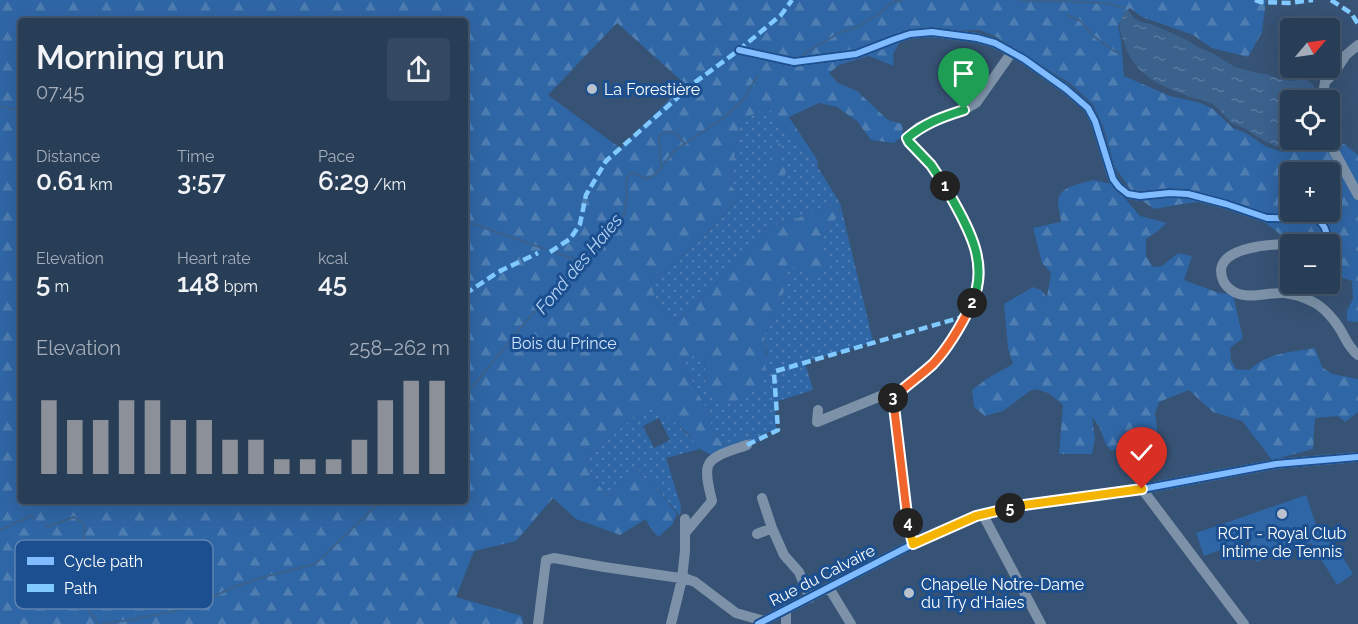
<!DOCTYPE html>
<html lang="en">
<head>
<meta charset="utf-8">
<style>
	:root { --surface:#283e57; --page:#344961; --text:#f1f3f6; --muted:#a5aeba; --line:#44576d; --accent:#8c9099 }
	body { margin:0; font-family:Raleway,sans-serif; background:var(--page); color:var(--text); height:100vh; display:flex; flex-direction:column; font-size:22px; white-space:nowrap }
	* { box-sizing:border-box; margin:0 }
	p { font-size:20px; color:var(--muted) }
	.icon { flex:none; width:33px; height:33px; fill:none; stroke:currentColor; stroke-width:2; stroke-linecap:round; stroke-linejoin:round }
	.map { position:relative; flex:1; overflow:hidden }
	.drawer { position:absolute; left:18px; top:18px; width:450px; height:486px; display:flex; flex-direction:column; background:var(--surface); border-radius:6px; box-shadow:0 6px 24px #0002,0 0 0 2px var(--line) }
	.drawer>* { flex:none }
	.needle { width:39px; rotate:61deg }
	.tools { position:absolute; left:1280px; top:18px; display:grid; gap:12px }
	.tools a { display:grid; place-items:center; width:60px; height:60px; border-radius:6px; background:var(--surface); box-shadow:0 6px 24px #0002,0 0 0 2px var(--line); font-size:30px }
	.pin { position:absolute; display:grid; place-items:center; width:51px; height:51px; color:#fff; margin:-62px -26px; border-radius:50% 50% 50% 0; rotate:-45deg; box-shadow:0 0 6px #0007 }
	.pin .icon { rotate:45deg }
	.km { position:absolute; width:30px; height:30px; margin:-15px; border-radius:50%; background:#222; color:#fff; font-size:16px; line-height:30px; text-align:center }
	.round { display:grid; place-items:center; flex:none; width:63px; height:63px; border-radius:6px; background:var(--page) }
	.summary { display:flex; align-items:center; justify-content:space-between; height:102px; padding:0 18px }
	h1 { font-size:33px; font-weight:600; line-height:45px }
	.figures { display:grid; grid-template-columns:repeat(3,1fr); gap:9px; height:102px; padding:6px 18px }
	.figures div { display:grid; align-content:center }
	.figures b { font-size:26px; font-weight:600 }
	.figures small { font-size:16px; font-weight:400 }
	.figures p { font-size:16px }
	.chart { height:168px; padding:12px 18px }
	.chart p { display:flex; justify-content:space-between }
	.chart svg { width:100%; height:108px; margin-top:6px; stroke:var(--accent); stroke-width:6 }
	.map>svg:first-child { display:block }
</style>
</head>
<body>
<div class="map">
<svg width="1358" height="624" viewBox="0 0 1358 624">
	<defs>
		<pattern id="grass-dots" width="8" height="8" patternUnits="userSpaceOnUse" patternTransform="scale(1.5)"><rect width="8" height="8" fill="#2f66a5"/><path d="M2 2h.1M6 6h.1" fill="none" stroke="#4e7db2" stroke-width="1.8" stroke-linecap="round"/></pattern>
		<pattern id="forest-firs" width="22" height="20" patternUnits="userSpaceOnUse" patternTransform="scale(1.5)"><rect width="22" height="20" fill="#2f66a5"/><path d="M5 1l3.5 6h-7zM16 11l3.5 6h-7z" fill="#4e7db2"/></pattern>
		<pattern id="water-ripples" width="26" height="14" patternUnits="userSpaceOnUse" patternTransform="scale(1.5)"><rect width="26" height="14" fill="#3b618d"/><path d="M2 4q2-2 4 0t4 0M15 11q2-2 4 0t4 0" fill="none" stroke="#58799e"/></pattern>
	</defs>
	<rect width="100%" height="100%" fill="#365274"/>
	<path fill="url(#grass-dots)" fill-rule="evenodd" d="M768,107L817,166L840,203L873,341L867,344L805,362L813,390L775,402L776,429L756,438L721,444L720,438L711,429V415L701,399L682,360L704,351L706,389L767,355L764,335L772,322L782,299L787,263L801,270L827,260L819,242L839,214L840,203L792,220L769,227L696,304L678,319C657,315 655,299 651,281C684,256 716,229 739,195L730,185L740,121Z
		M649,402C669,415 685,431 700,449L666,458L681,506L680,516L652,482L641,476L637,465L618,482L613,494L607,496L591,474L587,459ZM659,418L670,440L654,448L643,426Z"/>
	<path fill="url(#forest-firs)" fill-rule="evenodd" d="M0,0H1266L1262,32L1248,57L1212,48L1193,35L1142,17L1130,8L1124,13L1118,27L1121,40L1124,76L1170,96L1201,103L1213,109L1233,128L1246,133L1265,146L1282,152L1310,150L1328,142L1338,145L1344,144L1358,155V322L1347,321V311L1353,299L1352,281L1329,274V244H1290L1281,235L1250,211L1208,201L1182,204L1154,209L1134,195L1115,167L1103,126L1093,104L1071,84L995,36L979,30L941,31L902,38L893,54L894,66L869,56L839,65L829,73L838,83L857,91L888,120L902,124L903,135L894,143L871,140L857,121L837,107L819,103L789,117L818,161L817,166L768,107L740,121L730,185L739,195C715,229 684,256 651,281C655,299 657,315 678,319L696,304L769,227L792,220L840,203L839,214L819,242L828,260L821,270L809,279L801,270L787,264L782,299L772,322L764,335C767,357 767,365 761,387L732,403L716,401L706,389L704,352L682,360L701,399L711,415V429L720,438L722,444L771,435L720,460L700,449L685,431L659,409L649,403L587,459L591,474L607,496L613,494L618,482L637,464L641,476L652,482L677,514L672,525L658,537L648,524L646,519L620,535L576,519L553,498L516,541L474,551L456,597L522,616L523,624H0ZM21,21H465V501H21ZM617,23L685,84L620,148L548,95ZM1290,172H1329V212H1290Z
		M779,142L782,146L777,160L787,170L784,177L772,182L767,178V164L773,159L772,145Z
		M1094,180L1111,184L1122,195L1140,216L1167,223L1158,231L1146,239V256L1153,267L1162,266L1178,253L1192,256L1184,280L1216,292L1233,295L1243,338L1230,348L1231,360L1236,369L1249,370C1266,353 1292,352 1315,348L1322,367L1332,374L1358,379V412L1345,422L1338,416L1315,418L1313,449L1272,460L1242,421L1213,412L1189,390L1159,402L1155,413L1158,435L1151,444L1135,447L1126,445L1112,451L1106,445L1099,426L1092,417L1095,439L1092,454H1059L1063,405L1050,394L1037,389L1030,391L1003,411L985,416L974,407L972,390L988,378L1013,364L1008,348L1004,304L1033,287L1041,290L1047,297L1051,273L1042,263L1033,228L1060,222L1061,221C1060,214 1058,207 1058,201C1059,186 1083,183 1094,180Z"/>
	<path fill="#2f66a5" d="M1306,495L1321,539L1330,536L1353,574L1337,585L1311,543L1256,562L1248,540L1204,556L1196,533Z"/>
	<path fill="url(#water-ripples)" d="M1126,10H1128L1134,18L1141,22L1151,24L1183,38L1200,48L1212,53L1235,67L1257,73L1266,74L1280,79L1291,81L1302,79L1309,81L1314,86L1312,100H1290V140H1317V141C1290,155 1271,147 1249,131C1244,127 1237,126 1232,123C1225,117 1220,109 1212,104C1205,100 1198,99 1190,97C1186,96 1182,93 1177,92C1152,81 1134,72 1125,45C1119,28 1116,27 1126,10Z"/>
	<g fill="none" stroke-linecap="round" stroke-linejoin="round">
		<path stroke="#3b618d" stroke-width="2" d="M1020,0L1107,3L1124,8
			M1067,15L1081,21L1092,35L1114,51L1120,53
			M802,58L803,54L841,32L859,26L877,15L893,2L902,0
			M0,106L21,111
			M661,168L659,136L665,132L676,133L685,144
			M465,221L545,249
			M554,252L583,262
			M465,396L528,319L594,252L624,215L627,194L626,180L631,172L647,179L653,176L661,168L674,151L722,119L743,100L758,75
			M45,525L48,527L74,517L85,525L83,545L69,581L98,624
			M0,530L31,516L34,518
			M102,624L135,619L188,608L234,587L267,576L315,564L381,501"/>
		<path stroke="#7d92a8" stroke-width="10" d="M739,50L794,62L856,54L895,39L910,34L932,32L977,38L995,43L1024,59L1066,89L1088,108L1095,121L1113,179L1119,187L1128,194L1140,196L1170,193L1188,194L1226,204L1267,218L1317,219C1326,226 1330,236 1322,244
			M1322,100L1325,82L1334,73L1346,55L1358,45
			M1328,140L1358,195
			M1293,244C1274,244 1223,246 1221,270C1221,278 1224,285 1231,290C1246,301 1267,292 1284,293C1294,294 1306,298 1315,303C1324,308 1334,319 1340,329C1346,339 1349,348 1358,355
			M818,410L817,422L888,393L893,398
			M1142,489L1244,624
			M762,498L772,528L784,555L799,572L810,598
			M983,515L1041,624
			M685,533L712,501C710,491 705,476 708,466C712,454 737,449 747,445
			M757,534L772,528
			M913,544L907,521L893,398C906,386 923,375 935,362C953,342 979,300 980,273C980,251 967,227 957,209C943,183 931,163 909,142L907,138L919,127L934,120L964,110L976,103L1012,52
			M829,588L851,624
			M538,624L546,560L554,558L604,567L687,579L695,582L736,613L764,621
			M671,624L682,579L685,551V519
			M758,624L913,544L976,516L1024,505L1142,489L1276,464L1358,457
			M786,624V609"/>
		<path stroke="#80caff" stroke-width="4.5" stroke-dasharray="9 4.5" stroke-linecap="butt" d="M1255,0L1260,2L1289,3L1313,0
			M1331,0L1351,13L1358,24
			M550,252L570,239L580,224L586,195L606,161L694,83L739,50L781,15L792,0
			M465,294L498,272L538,253
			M747,445L778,430L774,373L776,371L966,316"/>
		<defs>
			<path id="cycleway" d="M739,50L794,62L856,54L895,39L910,34L932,32L977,38L995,43L1024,59L1066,89L1088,108L1095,121L1113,179L1119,187L1128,194L1140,196L1170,193L1188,194L1226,204L1267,218L1317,219C1326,226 1330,236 1322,244
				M758,624L913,544L976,516L1024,505L1142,489L1276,464L1358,457"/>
		</defs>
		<use href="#cycleway" stroke="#1b4f8f" stroke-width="10"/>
		<use href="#cycleway" stroke="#80bcff" stroke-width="6"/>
	</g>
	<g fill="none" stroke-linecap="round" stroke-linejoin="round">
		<defs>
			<path id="split-1" d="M945,186L931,165L909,142L907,138C925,123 942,117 964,110"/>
			<path id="split-2" d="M945,186C965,223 991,260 972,303"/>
			<path id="split-3" d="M893,398C905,386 920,376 933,364C949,347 962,324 972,303"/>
			<path id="split-4" d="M893,398L908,523"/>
			<path id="split-5" d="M908,523L913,544L976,516L1010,508"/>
			<path id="split-6" d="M1010,508L1024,505L1142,489"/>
		</defs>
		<use href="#split-1" stroke="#fff" stroke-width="12"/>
		<use href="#split-2" stroke="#fff" stroke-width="12"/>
		<use href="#split-3" stroke="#fff" stroke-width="12"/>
		<use href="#split-4" stroke="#fff" stroke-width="12"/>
		<use href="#split-5" stroke="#fff" stroke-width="12"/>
		<use href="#split-6" stroke="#fff" stroke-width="12"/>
		<use href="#split-1" stroke="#22a559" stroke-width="8"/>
		<use href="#split-2" stroke="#22a559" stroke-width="8"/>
		<use href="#split-3" stroke="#f0652b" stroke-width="8"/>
		<use href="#split-4" stroke="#f0652b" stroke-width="8"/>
		<use href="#split-5" stroke="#f5b400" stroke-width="8"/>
		<use href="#split-6" stroke="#f5b400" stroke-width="8"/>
	</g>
	<g fill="#b9c2ce" stroke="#1b4f8f" stroke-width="2">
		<circle cx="592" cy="89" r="6"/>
		<circle cx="1282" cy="514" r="6"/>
		<circle cx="909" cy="593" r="6"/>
	</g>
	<g text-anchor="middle" stroke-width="6" stroke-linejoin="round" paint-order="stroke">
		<g font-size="16" fill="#fff" stroke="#1b4f8f" text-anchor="start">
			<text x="604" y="95">La Forestière</text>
			<text x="1282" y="539" text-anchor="middle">RCIT - Royal Club<tspan x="1282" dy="18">Intime de Tennis</tspan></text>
			<text x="921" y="590">Chapelle Notre-Dame<tspan x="921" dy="18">du Try d'Haies</tspan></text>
		</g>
		<g font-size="16" fill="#cfe3fa" stroke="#1b4f8f">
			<text x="564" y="349">Bois du Prince</text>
		</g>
		<g font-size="16" fill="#fff" stroke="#1b4f8f">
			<text transform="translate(822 575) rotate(-27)" y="6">Rue du Calvaire</text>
		</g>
		<g font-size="18" font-style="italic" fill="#b5d3f5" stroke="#1b4f8f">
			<text transform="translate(579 264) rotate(-50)" y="6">Fond des Haies</text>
		</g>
	</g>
	<rect x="15" y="540" width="198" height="69" rx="9" fill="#1b4f8f" stroke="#5f84b1" stroke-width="1.5"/>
	<rect x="27" y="557" width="27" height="8" fill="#80bcff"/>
	<rect x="27" y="584" width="27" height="8" fill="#80caff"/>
	<g font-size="16" fill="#fff">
		<text x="64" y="567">Cycle path</text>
		<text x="64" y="594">Path</text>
	</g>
</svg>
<div class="tools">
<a><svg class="needle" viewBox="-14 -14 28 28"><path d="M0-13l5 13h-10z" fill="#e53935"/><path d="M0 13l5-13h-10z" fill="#a5aeba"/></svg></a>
<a><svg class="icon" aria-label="locate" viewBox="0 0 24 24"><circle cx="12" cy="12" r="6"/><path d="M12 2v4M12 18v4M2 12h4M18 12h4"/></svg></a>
<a>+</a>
<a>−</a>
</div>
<div class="pin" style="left:964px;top:110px;background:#1e9e55"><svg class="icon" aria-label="arrive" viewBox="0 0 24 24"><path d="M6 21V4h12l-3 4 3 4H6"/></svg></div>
<div class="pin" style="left:1142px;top:489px;background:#d93025"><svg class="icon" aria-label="check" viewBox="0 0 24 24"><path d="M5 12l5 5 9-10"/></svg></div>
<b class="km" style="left:945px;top:186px">1</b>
<b class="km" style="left:972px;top:303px">2</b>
<b class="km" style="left:893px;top:398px">3</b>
<b class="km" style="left:908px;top:523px">4</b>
<b class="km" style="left:1010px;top:508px">5</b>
<section class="drawer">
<div class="summary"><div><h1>Morning run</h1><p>07:45</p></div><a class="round"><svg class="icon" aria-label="share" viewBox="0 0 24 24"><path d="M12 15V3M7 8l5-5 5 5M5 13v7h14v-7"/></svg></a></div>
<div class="figures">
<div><p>Distance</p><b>0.61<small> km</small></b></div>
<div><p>Time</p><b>3:57</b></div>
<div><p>Pace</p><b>6:29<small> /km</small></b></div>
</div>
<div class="figures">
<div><p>Elevation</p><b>5<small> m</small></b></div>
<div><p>Heart rate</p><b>148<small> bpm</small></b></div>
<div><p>kcal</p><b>45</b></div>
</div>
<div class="chart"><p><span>Elevation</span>258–262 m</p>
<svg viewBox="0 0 160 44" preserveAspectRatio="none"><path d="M5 44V14M15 44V22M25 44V22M35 44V14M45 44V14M55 44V22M65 44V22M75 44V30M85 44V30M95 44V38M105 44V38M115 44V38M125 44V30M135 44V14M145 44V6M155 44V6"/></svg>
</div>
</section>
</div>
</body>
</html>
